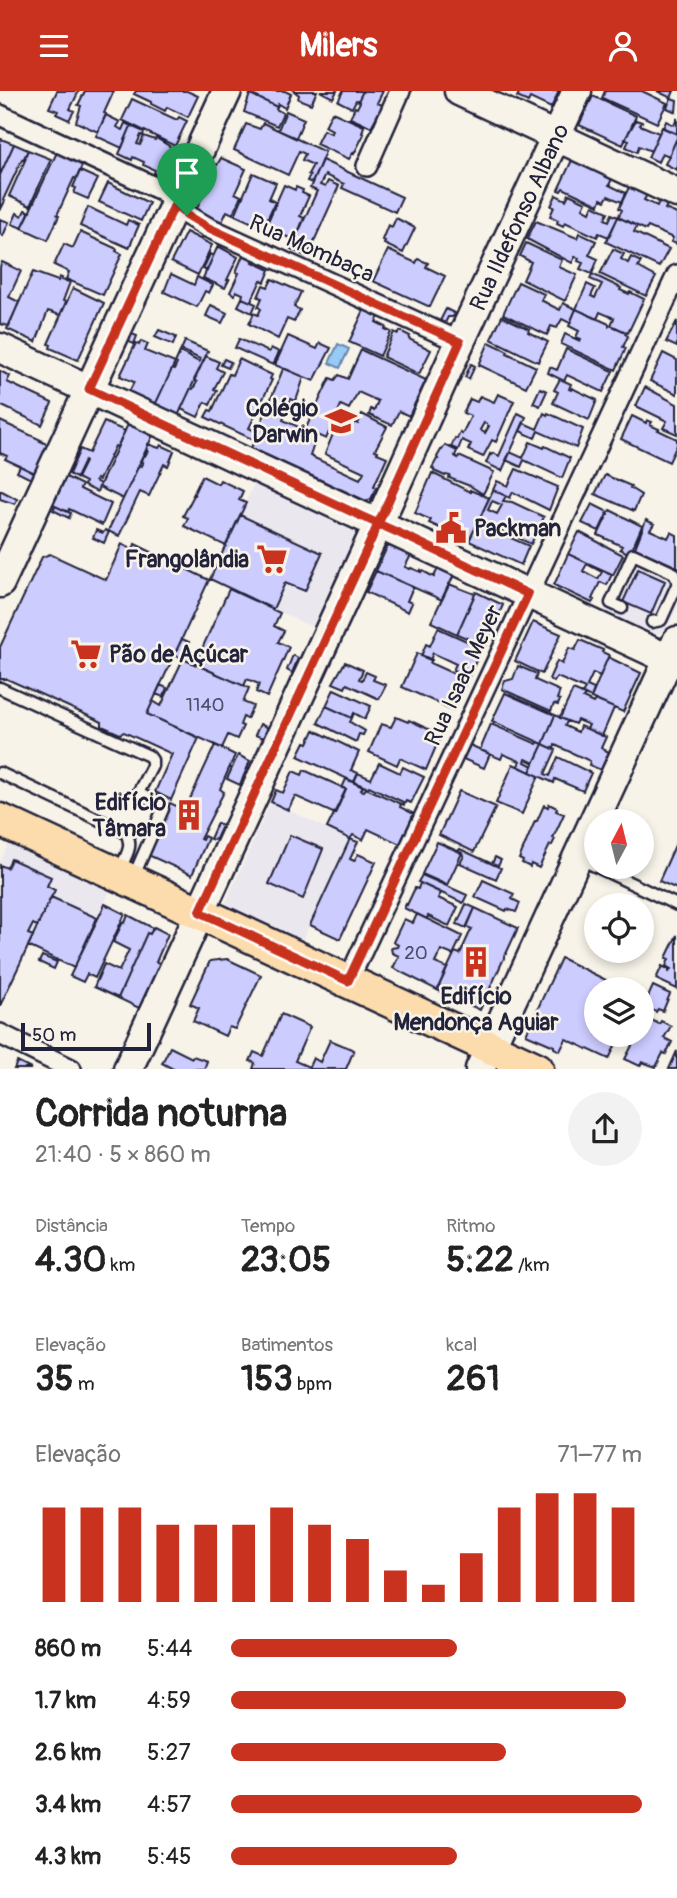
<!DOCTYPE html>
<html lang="pt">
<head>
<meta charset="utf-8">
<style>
	:root { --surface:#fff; --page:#f2f2f2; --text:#222; --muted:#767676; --accent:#c8321e }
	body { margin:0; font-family:Pangolin,sans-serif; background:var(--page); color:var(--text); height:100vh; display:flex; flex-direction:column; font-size:26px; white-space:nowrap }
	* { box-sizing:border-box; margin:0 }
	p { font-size:23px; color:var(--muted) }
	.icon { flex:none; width:38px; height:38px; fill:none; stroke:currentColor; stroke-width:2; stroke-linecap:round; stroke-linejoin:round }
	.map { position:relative; height:978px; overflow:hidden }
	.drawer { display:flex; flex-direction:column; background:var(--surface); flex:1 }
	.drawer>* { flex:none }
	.needle { width:46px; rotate:7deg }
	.controls { position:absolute; left:584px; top:718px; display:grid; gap:14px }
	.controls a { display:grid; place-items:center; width:70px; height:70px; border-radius:50%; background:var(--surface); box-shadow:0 4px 10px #0003; font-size:35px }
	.scale { position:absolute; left:21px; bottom:18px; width:130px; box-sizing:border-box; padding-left:7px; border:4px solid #22223b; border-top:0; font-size:19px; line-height:24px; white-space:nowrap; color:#22223b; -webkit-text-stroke:5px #f7f3e8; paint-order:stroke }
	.pin { position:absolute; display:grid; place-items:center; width:60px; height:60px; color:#fff; margin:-72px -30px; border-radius:50% 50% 50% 0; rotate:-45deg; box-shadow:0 0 7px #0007 }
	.pin .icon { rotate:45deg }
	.round { display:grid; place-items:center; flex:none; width:74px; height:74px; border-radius:37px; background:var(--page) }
	.summary { display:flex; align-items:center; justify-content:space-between; height:119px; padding:0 35px }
	h1 { font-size:38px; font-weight:700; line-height:52px }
	.figures { display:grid; grid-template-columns:repeat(3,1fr); gap:10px; height:119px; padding:7px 35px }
	.figures div { display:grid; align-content:center }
	.figures b { font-size:35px; font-weight:700 }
	.figures small { font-size:19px; font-weight:400 }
	.figures p { font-size:19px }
	.chart { height:196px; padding:14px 35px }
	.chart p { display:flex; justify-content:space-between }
	.chart svg { width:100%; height:126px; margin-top:7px; stroke:var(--accent); stroke-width:6 }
	ul { padding:0 35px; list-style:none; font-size:23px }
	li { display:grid; grid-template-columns:112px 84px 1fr; align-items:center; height:52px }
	li i { height:18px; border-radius:9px; background:var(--accent) }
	header { display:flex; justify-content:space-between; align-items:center; height:91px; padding:0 35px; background:var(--accent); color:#fff; font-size:32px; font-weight:700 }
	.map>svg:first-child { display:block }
</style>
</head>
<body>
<header><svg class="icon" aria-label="menu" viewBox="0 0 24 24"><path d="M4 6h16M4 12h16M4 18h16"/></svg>Milers<svg class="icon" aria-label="person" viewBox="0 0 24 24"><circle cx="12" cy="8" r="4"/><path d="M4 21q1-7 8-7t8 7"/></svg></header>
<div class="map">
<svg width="677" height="978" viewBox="0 0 677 978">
	<rect width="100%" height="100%" fill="#f7f3e8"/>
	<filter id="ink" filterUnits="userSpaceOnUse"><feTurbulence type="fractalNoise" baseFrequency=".0143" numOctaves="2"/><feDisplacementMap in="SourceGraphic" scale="14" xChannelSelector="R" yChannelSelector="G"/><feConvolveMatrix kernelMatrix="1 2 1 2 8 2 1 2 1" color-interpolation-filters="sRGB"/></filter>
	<g filter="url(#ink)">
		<path fill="#eae7ef" d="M255,391L353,436L356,442L312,536L210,488Z
			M632,459L677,479V516L666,539L653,545L603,521Z
			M271,711L350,748L302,850L224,815Z
			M9,752L110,800L74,877L28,855L0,915V771Z"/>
		<path fill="#97cbf5" stroke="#6887ab" stroke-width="2" d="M338,253L349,258L340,277L329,272Z"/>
		<path fill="#cdccff" stroke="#22223b" stroke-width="2" fill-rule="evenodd" d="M57,0H79L70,18L74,20L69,29L56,23L58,20L49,17Z
			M85,0H114L104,22L106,23L98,41L76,31L81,15L78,14Z
			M136,0H187L198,5L188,26L167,16L165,20L151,13V11L134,3Z
			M251,0H285L291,3L285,17L278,13L277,16L250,3Z
			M294,0H317L311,13L298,8L299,4Z
			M320,0H337L333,7Z
			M343,0H363L358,10L356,9L352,17L338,10Z
			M363,0H383L377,12L383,14L371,36L350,27L355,16L357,17L360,11L358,10Z
			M520,0H559L551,17L530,7L528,11L517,6Z
			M605,0H642L667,12L657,32L602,7Z
			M657,0H674L671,7Z
			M250,3L277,16L276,18L283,22L277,35L244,21Z
			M593,5L636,25L623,54L579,34Z
			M671,7L677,9L676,21L667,17Z
			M132,8L177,29L179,26L187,30L175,55L122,29Z
			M286,20L304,28L296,47L278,39Z
			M332,21L364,35L362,42L364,43L354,63L353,62L349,68L316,53L323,39L331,42V41L332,39L325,35Z
			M106,24L120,31L117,36L122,39L125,32L131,35L122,57L96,45Z
			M677,27V43L663,37L666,30L674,34Z
			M636,29L642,31L640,34L659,42L651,60L639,55L637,61L626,56L629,49L625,48Z
			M263,32L325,61L312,92L307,90L310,84L308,83L313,74L302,69L305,63L299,60L288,84L234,59L246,33L260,38Z
			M131,35L144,41L143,45L141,44L137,53L140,54L144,45L155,49L156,47L174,58L164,81L161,80L159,84L154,82L155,79L143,74L144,71L133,66L132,69L119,63Z
			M662,36L677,43V47L669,65L662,62L658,71L648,66Z
			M677,47V79L665,73Z
			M1,48L14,53L0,84V51Z
			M14,53L28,59L23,69L22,68L3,109L5,110L0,120V84Z
			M28,59L51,68L30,115L9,105L26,67L25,66Z
			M57,61L83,73L76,88L74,87L57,124L59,125L48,149L22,137Z
			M221,67L246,78L235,102L241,105L233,123L227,120L222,131L196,119L210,90L204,87L211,72L217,74Z
			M322,69L402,106L395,121L342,97L344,93L325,84L320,94L325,96L328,90L339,95L307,166L291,158L317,100L310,97Z
			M572,69L612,88L609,94L626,102L622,111L608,105L605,110L601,108L599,114L563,97L561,100L558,99Z
			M80,80L98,88L88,108L74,102L76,97L73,96Z
			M253,82L276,92L269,108L275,111L264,135L258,132L257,134L235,124Z
			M108,92L149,112L141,130L99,111Z
			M284,94L295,99L296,96L303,99L302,102L309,105L300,125L304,127L295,149L265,137Z
			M630,94L648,102L644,109L657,115L659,110L667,114L665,118L677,123V153L671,151L673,147L648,136L646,139L618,126L622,119L619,117Z
			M569,103L586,111L583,117L590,121L593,114L608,121L605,128L609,130L612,123L618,126L609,146L599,142L597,146L565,131L563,135L557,132L558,129L550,125L554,116L551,115L556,104L566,109Z
			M88,116L126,134L128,129L139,134L129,157L80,135Z
			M25,119L30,121L22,137L12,133L17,122L22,125Z
			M618,126L637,135L634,141L669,158L659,176L606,151Z
			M396,127L415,137L403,162L384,153L385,150L382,149L388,134L392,136Z
			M0,128L9,131L3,145L0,143Z
			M536,130L577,147L579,142L596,150L589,164L598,168L592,183L580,178L583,172L578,170L579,167L575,166L572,172L527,148Z
			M80,141L117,158L116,160L122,163L103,204L66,188L69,181L54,174L64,153L73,157Z
			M186,141L212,154L198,184L171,171Z
			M526,152L562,169L559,176L577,184L565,210L523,189L531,171L520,165Z
			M218,155L238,166L227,189H229L225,197L203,187Z
			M613,158L624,163L621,168L628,172L631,166L641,171L638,176L656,186L646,205L600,183Z
			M388,159L416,172L418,168L428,172L426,176L445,185L430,216L373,190Z
			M210,163L213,165L207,180L203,178Z
			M243,164L254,169L253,171L270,179L265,191L261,189L251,211L242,207L243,203L236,200L235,204L230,201L239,182L236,181Z
			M2,171L21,180L9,206L19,211L9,235L0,233V176Z
			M33,181L58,190L59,186L62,187L61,189L70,191L63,210L66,211L60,224L48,220L36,251L7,238Z
			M171,183L194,194L197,186L213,194L209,202L205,200L197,216L164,201Z
			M592,183L621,197L620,199L629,203L630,201L644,208L628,242L611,234L614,227L600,221L597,228L576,218L587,193L595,197L591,205L595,207L602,193L590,188Z
			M272,188L301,201L294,216L300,219L294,231L287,228L278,248L249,233L254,222L258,224L261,218L258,216L262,207L258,206L263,194L268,196Z
			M518,191L544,203L541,209L552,215L560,219L563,212L576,218L570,232L562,228L557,237L551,235L547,244L503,223Z
			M73,197L104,212L78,269L50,257L51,254L48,253Z
			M242,207L256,213L252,222L238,215Z
			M211,214L227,222L222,232L206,225Z
			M365,217L380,224L376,231L386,236L385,238L391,241L380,265L349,251Z
			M446,218L456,223L452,226H448L445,232L440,230Z
			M576,218L609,233V235L610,234L626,241L625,243L628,245L623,256L626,257L616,279L561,253L565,243L580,250L581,248L576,246L579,240L569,235Z
			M502,225L529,238L528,241L548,251L538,271L491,248Z
			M677,230V256L666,251Z
			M159,239L176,246L173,254L155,246Z
			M400,240L410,245L409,248L431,259L419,283L383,266L394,241L398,243Z
			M132,243L137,245L134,253L129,251Z
			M288,245L317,258L320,252L331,257L314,290L275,274Z
			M239,248L269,261L271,257L279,261L273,274L235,257Z
			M141,250L148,253L145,260L175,272L155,314L129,301L134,291L120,285L136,252L139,254Z
			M185,250L208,260L178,325L155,314L172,278L174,279L177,273L175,272L180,261L199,271L200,268L181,259Z
			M489,251L508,260L507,262L536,276L526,296L479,274Z
			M566,258L613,280L603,301L567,284L564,290L548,282L550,276L557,279Z
			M361,259L426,289L409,325L399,320L392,334L369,324L371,318L374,320L378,310L358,301L349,318L341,314L326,348L317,344L310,365L360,388L364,381L325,363L335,338L338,339L345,328L358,333L362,323L387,336L375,359L378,360L377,362L387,366L374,395L377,396L371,408L366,410L251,357L283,278H286L304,286L296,310L291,308L283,329L305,339L330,287L335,289L339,284L348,288Z
			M663,262L677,269V303L650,290Z
			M206,265L219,271L216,277L223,281L214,298L217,299L210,314L205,311L198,326L181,318L191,297L193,298L197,291L194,289Z
			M224,268L231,271L228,277L221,274Z
			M239,268L272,284L270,288L272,289L249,337L257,341L254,349L205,326L209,319L212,320L229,283L232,284Z
			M471,273L475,275L469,288L465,286Z
			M0,280L10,285L7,291L52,312L42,334L0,314Z
			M560,288L571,293L569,298L571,299L572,297L597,309L589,329L553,312L558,301L554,299Z
			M645,296L677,313V343L663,337L667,330L636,315Z
			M540,297L547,300L540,315L533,312Z
			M498,303L514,310L496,351L492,349L483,366L468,359L471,353L462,349L458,359L451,356L455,347L457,348L460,341L462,343L471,325L463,322L470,308L477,311L480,305L494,311ZM484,332L489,335L485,342L480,339Z
			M518,322L526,326L502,380L486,372L490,363L491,364L493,362L499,365Z
			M544,322L547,324L548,322L583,338L576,357L538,340L535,347L520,340L524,332L537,338Z
			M632,325L646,332L647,329L652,331L650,334L659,338L658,339L677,348V354L669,371L621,348Z
			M0,330L41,349L40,350L49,354L35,382L5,368L7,365L0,362Z
			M104,331L125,340L117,356L115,355L99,389L96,388L95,390L100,393L97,401L84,395L85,391L77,387L85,371L84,370L76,387L69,383L80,358L89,362Z
			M128,333L153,344L123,408L99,396Z
			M530,351L544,357L545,355L570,367L562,387L524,369L521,376L506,369L510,361L523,367Z
			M148,353L159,357L161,354L174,360L168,375L164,373L149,405L140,401L119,445L108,440L139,374L141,375L143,371L140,370L143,364L145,365L148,360L146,359Z
			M445,354L457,360L455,365L458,367L459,365L494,381L483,403L470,395L449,387L450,385L446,384L445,385L434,380V378L432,377L437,368H438L437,366L441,359H442Z
			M20,375L34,382L31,388L17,381Z
			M516,378L558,396L549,419L513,401L510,407L493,399L497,390L508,395Z
			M432,382L470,401V399L489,407L469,450L429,432L431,429L415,422Z
			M605,384L631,395L630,397L641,404L634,420L595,403Z
			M202,385L218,393L220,389L243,400L239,409L246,412L226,455L184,435L188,427L183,425L194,404H193Z
			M66,386L82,394L80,398L111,413L102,434L69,418L68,421L53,414Z
			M0,399L17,408L15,413L0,408Z
			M493,399L506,405L503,410L512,411L544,426L531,453L479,429ZM492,410L502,414L497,423L488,419Z
			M592,413L608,421L599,440L582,432Z
			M55,415L71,422L69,427L53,419Z
			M610,419L642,435L630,463L620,458L622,455L598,444Z
			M240,424L322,462L305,500L285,492L273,518L210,488Z
			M479,429L495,436L493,439L529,455L521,474L469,450Z
			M646,429L654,433L650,439L668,447L671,441L677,444V476L635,457Z
			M96,439L103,442L105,439L109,441L104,452L93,447Z
			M579,441L623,464L613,484L568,463Z
			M122,453L133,459L135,453L209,489L147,623L199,647L171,709L155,701L172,663L124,641L120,643L102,635V631L7,588H0V556L42,466L50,463L106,489Z
			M392,455L411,464L405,476L410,478L411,477L421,481V479L434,486L438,477L454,484L442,509L376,480L387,456Z
			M568,463L612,483L607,494L600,491L592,508L594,509L592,512L554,494ZM587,473L602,481L598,488L583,480Z
			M638,478L665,490L651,523L623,511Z
			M376,480L413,496L407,510L412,512L408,521L366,501Z
			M449,493L475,503L457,543L431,531Z
			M229,498L280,522L274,535L284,540L278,551L289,556L267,606L256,601L259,593L247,588L244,595L195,573Z
			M476,501L503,514L485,555L457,543Z
			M533,531L561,543L542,583L515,570Z
			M438,537L482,557L468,587L453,579L456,573L433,562L430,569L421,565L426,553L430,555Z
			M182,548L189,551L182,567L174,564Z
			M580,549L603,559L602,561L609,564L600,585L593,582L587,595L594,598L591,607L582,603L585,598L557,586L554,591L549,588L557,570L562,573L569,557L575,559Z
			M417,562L432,569L430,572L454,583L455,581L468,587L453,619L402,596Z
			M293,564L298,567L292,582L287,579Z
			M608,566L641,582L623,621L591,607Z
			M183,568L249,597L243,611L253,615L247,628L243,626L240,634L243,635L237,648L228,644L222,657L147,623L153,610L161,615Z
			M345,571L363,579L359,588L362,589L366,581L375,585L373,589L386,594L379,608L347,593L345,597L333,592Z
			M518,575L537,583L535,589L560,600L557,608L560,609L558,614L554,613L551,620L502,598L505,590L513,588Z
			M160,594L167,597L163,606L156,603Z
			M334,598L371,615L365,628L354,622L352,627L326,615Z
			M573,599L585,604L583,607L593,612L595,609L614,617L602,645L587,638L589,634L577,629L575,633L560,627Z
			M505,602L555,624L543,653L492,630Z
			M326,615L352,627L350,631L365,640L363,644L359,643L356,651L318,632Z
			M555,624L567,630L565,635L578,641L580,635L606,646L601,657L609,661L601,679L589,674L590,670L555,654L554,658L543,653Z
			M396,626L408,631L409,629L441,644L426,679L400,667L397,674L369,661L381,633L391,636Z
			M260,633L268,637L263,647L255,644Z
			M491,633L537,653L538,651L543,653L534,672L526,668L525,671L533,675L530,681L518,675L520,670L503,663L501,668L480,659Z
			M314,639L359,661L351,679L358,682L354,691L298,665L305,651L308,652Z
			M543,653L556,659L545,683L550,685L558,666L591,682L583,700L555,688L554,692L530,681Z
			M215,654L235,664L220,698L224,701L200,748L202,749L204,745L208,747L192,784L146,763L170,712L185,719Z
			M470,654L490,663L484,677L463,668Z
			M238,664L250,670L240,694L227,688Z
			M379,672L400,682L403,676L424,686L411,712L406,710L404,714L402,713L403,711L369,695L368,697L354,691L358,682L371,688Z
			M513,673L539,685L522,723L496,712Z
			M304,679L346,698L335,723L295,705L288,719L271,711L276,699L283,702L293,680L302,684Z
			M346,688L363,696L361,699L364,700L366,697L401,713L400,716L414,723L400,753L368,738L363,749L353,744L350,748L327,737L346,698L342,697Z
			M459,700L496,716L474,761L439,744Z
			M549,713L557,717L556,720L564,723L553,747L555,748L552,754H550L539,777L531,773L530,776L522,772L523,770L519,768L535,730H537L544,714L548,716Z
			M217,732L222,735L216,748L213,749L210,748Z
			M290,744L323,758L303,808L269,793Z
			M350,748L358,751L350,768L354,770L358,763L376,771L340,848L310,834Z
			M677,750V798L659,790Z
			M437,751L462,762L447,794L422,783Z
			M460,758L501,777L496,788L460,772L464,765L458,760Z
			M495,766L501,769L498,775L492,773Z
			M11,768L51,786L47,795L55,799L37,835L33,833L28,843L33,845L0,915V774L7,777Z
			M422,784L467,804L463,812L418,791Z
			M483,789L514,803L512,808L520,812L516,821L507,818L506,820L475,806Z
			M420,792L441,802L438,807L458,816L449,835L428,825L427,828L404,817L406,813L407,814L415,797L418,798Z
			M51,806L97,827L74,877L28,855Z
			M105,813L125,823L95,887L87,883L83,891L70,885Z
			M466,813L475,817L466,837L457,833Z
			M475,817L518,837L480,919L437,899L455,861L460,863L470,841L472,838L467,836Z
			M417,823L462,845L453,864L441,859L435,872L447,877L437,899L393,877L399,865L392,862L391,857L397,856L398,854L393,851L404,828L413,832Z
			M128,824L153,837L150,843L147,842L118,907L94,896L104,873L119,880L129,859L113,851L123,831L125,832Z
			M154,836L168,843L156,871L160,872L139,917L118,907L147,842L150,843Z
			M677,844V898L656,888L662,875L669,879V881L671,878L666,875L669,868L666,867Z
			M42,865L57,871L54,878L39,871Z
			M561,867L606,889L602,898H597V909L592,919L590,918L589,920L597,924V943H621L609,968L566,948L560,960L554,957V955L526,943Z
			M227,868L261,884L235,938L229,936L225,945L193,930L199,917L190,913L210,870Z
			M653,895L670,903L663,920L658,918L656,921L644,915Z
			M281,923L310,936L295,970L309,976L308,978H253L255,972L250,970L254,961L263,965Z
			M644,925L659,933L661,930L671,935L664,947L672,951L666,963L663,962L656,976L642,971L640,975L625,968L638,943H642V929Z
			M330,949L354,959L346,978H308L313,967L320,971Z
			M170,956L192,967L193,965L207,970L204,978H173L162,972Z
			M677,960V978H669Z
			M17,971L31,978H14Z"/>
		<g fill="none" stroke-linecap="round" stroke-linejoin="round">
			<defs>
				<path id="lane" d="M622,517L611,512L633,463L674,482L677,489
					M652,531L661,529L677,494
					M0,597L149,665L152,669V675L138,702L161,714L163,718L133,787
					M0,682L125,741C135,754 125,767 119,779
					M578,767L677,814"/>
				<path id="street" d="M0,24L163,100L187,124L207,136L460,251
					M367,75L400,0
					M348,890L677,184
					M0,943L71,978"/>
				<path id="secondary" d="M459,0L677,102
					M0,257L677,572
					M0,492L227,0
					M128,978L371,449L460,251L577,0
					M480,978L677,550"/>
				<path id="primary" d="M0,729L537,978"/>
			</defs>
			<use href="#lane" stroke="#22223b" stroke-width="15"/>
			<use href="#street" stroke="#22223b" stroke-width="24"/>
			<use href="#secondary" stroke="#22223b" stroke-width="33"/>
			<use href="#primary" stroke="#22223b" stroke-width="37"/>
			<use href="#lane" stroke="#f7f3e8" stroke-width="10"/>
			<use href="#street" stroke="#f7f3e8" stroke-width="19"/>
			<use href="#secondary" stroke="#f7f3e8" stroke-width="28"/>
			<use href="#primary" stroke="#fcdcac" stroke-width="32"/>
		</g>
	</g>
	<g fill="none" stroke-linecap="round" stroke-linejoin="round" filter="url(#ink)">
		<defs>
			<path id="route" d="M187,124L207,136L460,251L378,433L371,449L200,821L348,890L528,503L399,442L363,426L89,298L175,113L187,124"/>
		</defs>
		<use href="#route" stroke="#fff" stroke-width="14"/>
		<use href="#route" stroke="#c8321e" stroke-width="9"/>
	</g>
	<defs>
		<symbol id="school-bare" viewBox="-9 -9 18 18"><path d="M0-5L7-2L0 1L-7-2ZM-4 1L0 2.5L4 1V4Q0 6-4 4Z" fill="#c8321e" stroke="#f7f3e8" stroke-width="2.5" paint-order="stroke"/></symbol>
		<symbol id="civic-bare" viewBox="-9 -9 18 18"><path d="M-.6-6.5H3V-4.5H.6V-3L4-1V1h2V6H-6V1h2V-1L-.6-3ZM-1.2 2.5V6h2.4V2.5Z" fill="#c8321e" stroke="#f7f3e8" stroke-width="2.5" paint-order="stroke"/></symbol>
		<symbol id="supermarket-bare" viewBox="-9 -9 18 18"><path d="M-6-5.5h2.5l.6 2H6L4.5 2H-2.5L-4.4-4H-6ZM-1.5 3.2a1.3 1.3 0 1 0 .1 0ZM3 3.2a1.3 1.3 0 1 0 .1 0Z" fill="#c8321e" stroke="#f7f3e8" stroke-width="2.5" paint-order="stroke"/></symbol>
		<symbol id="building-bare" viewBox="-9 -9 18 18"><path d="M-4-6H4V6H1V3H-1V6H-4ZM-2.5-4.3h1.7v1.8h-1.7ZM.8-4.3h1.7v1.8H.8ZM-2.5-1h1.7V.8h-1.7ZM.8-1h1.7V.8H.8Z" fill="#c8321e" stroke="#f7f3e8" stroke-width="2.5" paint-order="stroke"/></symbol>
	</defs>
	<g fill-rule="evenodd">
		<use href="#school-bare" x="319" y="308" width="44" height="44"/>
		<use href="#civic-bare" x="429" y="415" width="44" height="44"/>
		<use href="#supermarket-bare" x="250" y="446" width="44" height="44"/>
		<use href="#supermarket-bare" x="64" y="541" width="44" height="44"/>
		<use href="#building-bare" x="167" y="702" width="44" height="44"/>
		<use href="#building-bare" x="454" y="849" width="44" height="44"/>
	</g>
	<g text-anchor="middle" stroke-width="5" stroke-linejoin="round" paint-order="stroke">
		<g font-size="19" fill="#4d4c6c">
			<text x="205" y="620">1140</text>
			<text x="416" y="868">20</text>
		</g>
		<g font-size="23" fill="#22223b" stroke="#f7f3e8">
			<text transform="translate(519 126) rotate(-65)" y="8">Rua Ildefonso Albano</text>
			<text transform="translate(312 157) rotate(24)" y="8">Rua Mombaça</text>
			<text transform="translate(463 584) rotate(-65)" y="8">Rua Isaac Meyer</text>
		</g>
		<g font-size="23" font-weight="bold" fill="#22223b" stroke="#f7f3e8" text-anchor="end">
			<text x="318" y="325">Colégio<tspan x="318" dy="26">Darwin</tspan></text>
			<text x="474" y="445" text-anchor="start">Packman</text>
			<text x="249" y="476">Frangolândia</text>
			<text x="109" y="571" text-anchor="start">Pão de Açúcar</text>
			<text x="166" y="719">Edifício<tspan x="166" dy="26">Tâmara</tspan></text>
			<text x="476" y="913" text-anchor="middle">Edifício<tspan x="476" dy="26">Mendonça Aguiar</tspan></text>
		</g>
	</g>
</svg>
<div class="controls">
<a><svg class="needle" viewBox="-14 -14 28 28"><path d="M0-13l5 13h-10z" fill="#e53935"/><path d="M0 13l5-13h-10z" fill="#767676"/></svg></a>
<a><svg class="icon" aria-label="locate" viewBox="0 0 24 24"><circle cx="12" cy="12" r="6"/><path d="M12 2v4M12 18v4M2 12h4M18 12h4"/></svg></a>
<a><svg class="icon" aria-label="layers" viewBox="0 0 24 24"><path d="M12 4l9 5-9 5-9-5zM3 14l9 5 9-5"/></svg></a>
</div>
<div class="scale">50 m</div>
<div class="pin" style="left:187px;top:124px;background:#1e9e55"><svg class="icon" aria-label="arrive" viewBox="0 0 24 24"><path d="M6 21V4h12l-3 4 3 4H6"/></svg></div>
</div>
<section class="drawer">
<div class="summary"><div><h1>Corrida noturna</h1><p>21:40 · 5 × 860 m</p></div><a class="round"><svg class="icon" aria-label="share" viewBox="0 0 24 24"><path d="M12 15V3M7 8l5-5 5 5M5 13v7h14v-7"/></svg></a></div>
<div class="figures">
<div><p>Distância</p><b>4.30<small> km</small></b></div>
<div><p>Tempo</p><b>23:05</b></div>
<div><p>Ritmo</p><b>5:22<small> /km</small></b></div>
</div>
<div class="figures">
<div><p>Elevação</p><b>35<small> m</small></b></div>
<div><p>Batimentos</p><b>153<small> bpm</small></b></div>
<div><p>kcal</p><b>261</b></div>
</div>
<div class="chart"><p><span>Elevação</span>71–77 m</p>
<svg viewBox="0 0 160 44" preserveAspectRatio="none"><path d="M5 44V11M15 44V11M25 44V11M35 44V17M45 44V17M55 44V17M65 44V11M75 44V17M85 44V22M95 44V33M105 44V38M115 44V27M125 44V11M135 44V6M145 44V6M155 44V11"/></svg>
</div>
<ul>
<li><b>860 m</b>5:44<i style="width:55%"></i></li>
<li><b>1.7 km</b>4:59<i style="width:96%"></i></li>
<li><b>2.6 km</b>5:27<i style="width:67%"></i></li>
<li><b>3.4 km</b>4:57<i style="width:100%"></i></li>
<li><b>4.3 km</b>5:45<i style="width:55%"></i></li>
</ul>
</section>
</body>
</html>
